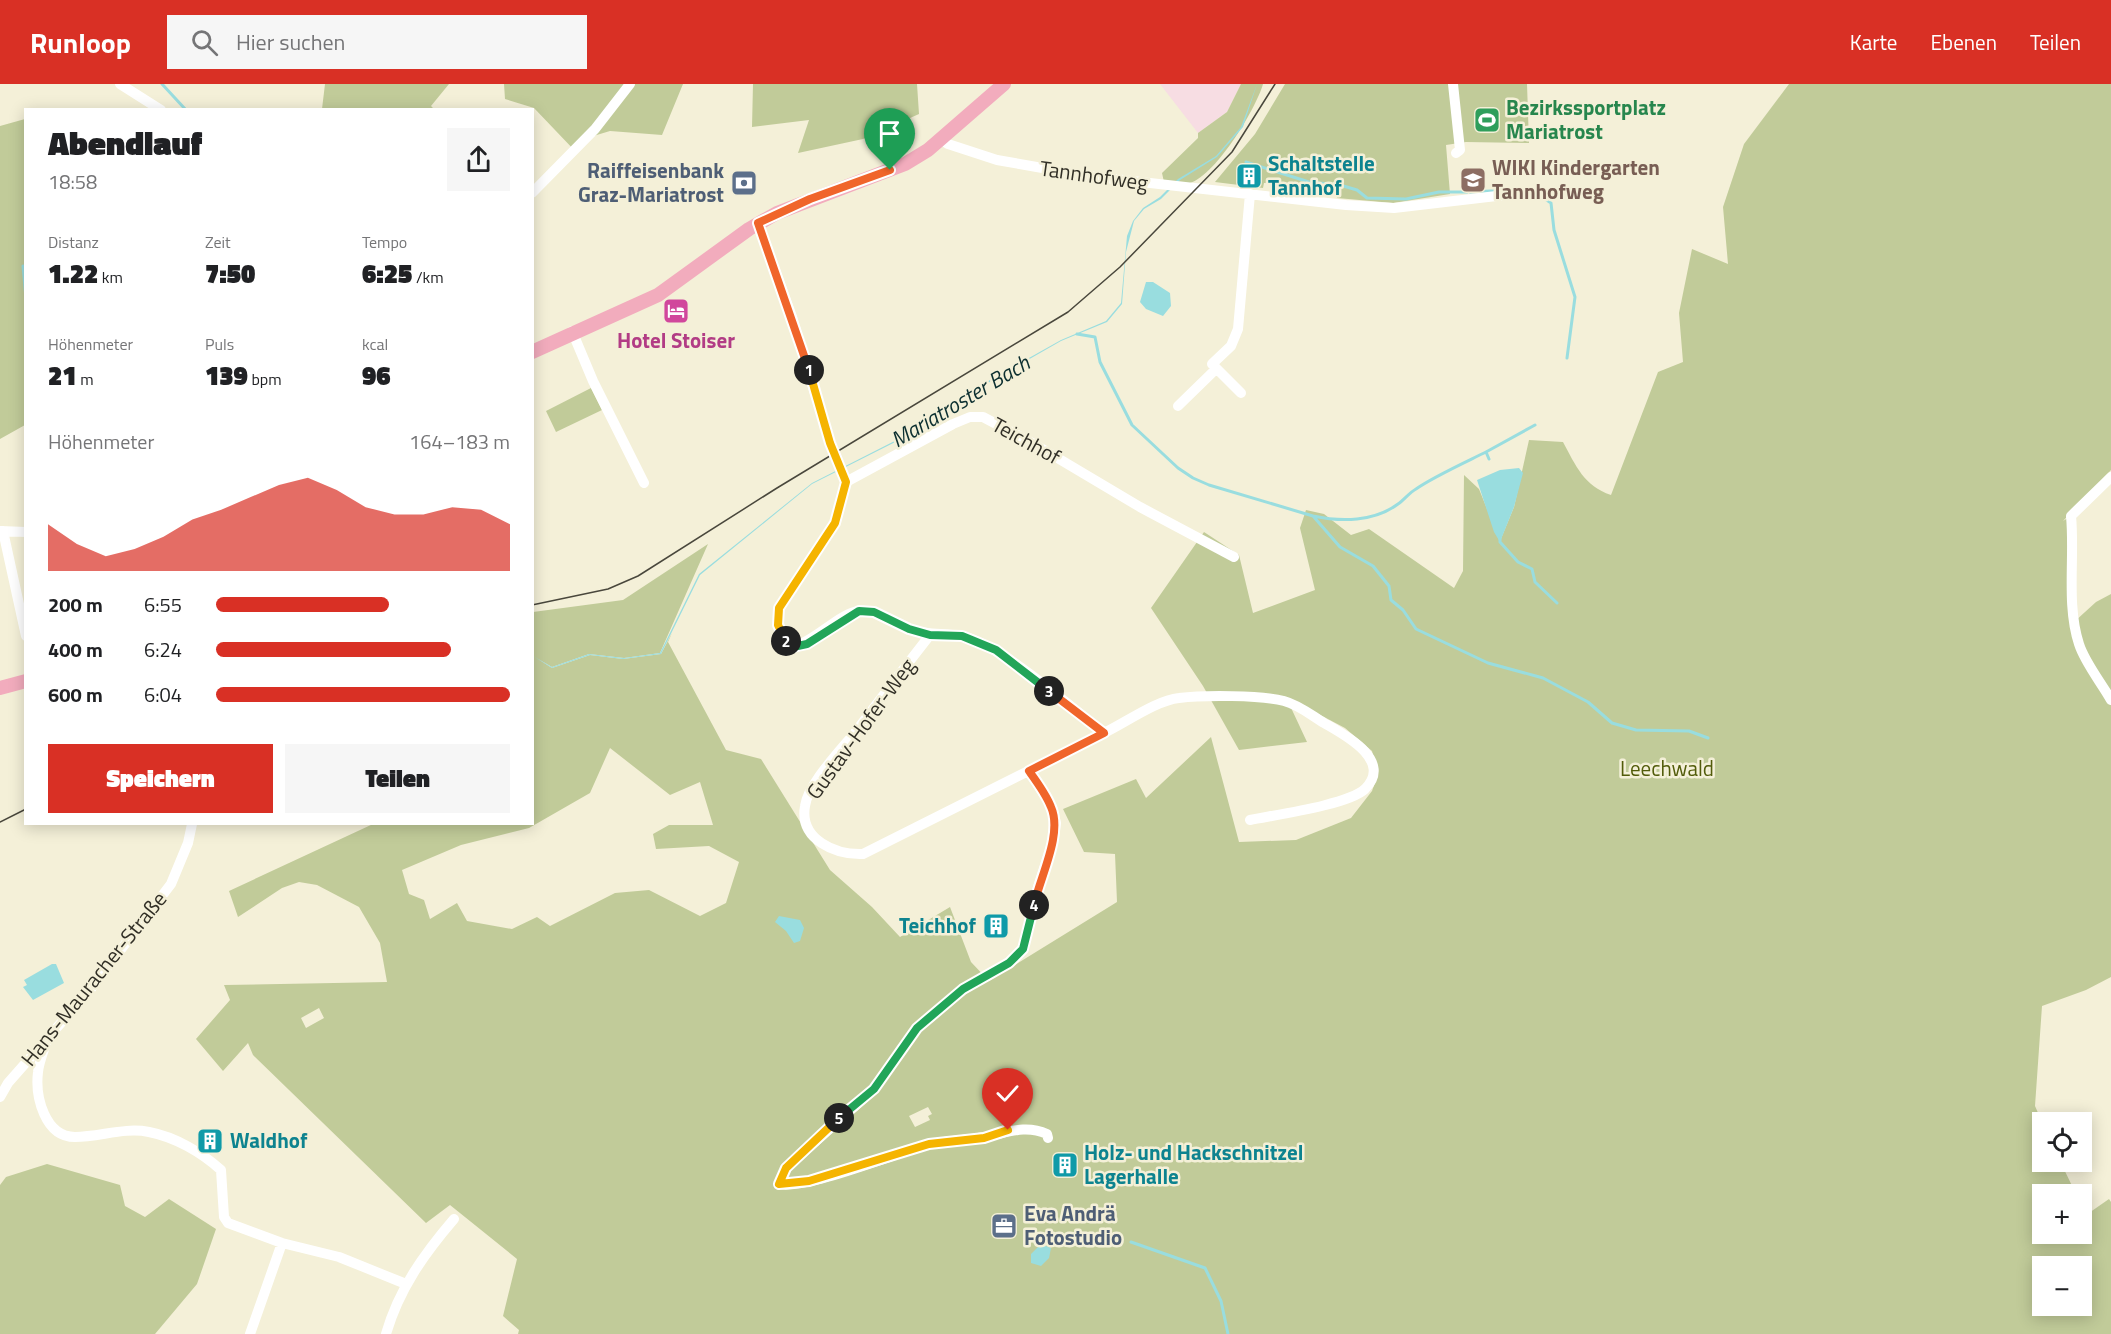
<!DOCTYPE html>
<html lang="de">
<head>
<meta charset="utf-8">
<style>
	:root { --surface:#fff; --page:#f6f6f6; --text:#202124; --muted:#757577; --accent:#d93025 }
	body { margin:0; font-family:"Titillium Web",sans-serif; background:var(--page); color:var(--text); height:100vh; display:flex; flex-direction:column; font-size:22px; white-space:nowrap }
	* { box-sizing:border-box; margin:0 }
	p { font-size:20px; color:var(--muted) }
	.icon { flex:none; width:33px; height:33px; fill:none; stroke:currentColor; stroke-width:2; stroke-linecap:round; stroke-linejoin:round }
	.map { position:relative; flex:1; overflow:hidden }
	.details { position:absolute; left:24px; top:24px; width:510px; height:717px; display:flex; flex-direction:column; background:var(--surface); border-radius:0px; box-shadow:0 3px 15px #0003 }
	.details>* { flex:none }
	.buttons { position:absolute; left:2032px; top:1028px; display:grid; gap:12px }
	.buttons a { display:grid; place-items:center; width:60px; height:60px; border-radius:0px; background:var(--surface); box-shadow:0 3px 15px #0003; font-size:30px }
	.pin { position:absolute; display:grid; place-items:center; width:51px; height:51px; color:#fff; margin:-62px -26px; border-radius:50% 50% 50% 0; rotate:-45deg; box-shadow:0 0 6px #0007 }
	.pin .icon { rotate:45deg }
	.km { position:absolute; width:30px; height:30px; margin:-15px; border-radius:50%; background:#222; color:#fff; font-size:16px; line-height:30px; text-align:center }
	.round { display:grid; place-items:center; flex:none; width:63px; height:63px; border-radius:0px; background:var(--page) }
	.summary { display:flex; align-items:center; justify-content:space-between; height:102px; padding:0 24px }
	h1 { font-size:33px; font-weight:800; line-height:45px }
	.stats { display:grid; grid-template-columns:repeat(3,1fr); gap:9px; height:102px; padding:6px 24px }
	.stats div { display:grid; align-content:center }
	.stats b { font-size:26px; font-weight:800 }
	.stats small { font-size:16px; font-weight:400 }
	.stats p { font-size:16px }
	.chart { height:168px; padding:12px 24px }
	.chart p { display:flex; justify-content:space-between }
	.chart svg { width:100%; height:108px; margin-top:6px; fill:var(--accent); opacity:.7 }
	.action { display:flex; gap:12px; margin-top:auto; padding:12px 24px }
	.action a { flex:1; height:69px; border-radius:0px; background:var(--accent); color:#fff; font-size:24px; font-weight:800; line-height:69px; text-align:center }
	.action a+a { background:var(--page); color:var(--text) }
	ul { padding:0 24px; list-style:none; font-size:20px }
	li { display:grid; grid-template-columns:96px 72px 1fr; align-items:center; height:45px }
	li i { height:15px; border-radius:8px; background:var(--accent) }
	header { display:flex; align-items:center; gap:36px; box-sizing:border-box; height:84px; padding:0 30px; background:var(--accent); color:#fff }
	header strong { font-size:28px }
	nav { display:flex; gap:33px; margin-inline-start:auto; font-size:21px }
	.search { width:420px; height:54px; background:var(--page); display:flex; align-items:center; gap:15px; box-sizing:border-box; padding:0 21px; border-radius:0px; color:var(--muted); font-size:22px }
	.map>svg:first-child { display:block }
</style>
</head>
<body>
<header>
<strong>Runloop</strong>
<div class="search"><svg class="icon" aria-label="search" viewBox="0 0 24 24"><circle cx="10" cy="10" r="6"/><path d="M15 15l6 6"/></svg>Hier suchen</div>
<nav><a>Karte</a><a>Ebenen</a><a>Teilen</a></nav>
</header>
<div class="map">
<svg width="2111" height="1250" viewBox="0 0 2111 1250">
	<rect width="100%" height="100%" fill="#f4f0d8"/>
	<path fill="#f7dde3" d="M1160,0H1241L1227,28L1198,49Z"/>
	<path fill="#c1cb99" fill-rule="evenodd" d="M325,0H449L431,22L434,25H322Z
		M504,0H683L662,51L610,47L590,53L576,68L534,24L505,15Z
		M753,0H917L919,30L863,55L798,69L809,36L752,43Z
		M1241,0H1263C1256,25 1214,95 1187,100C1180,102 1171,99 1164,98L1162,89L1198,54V49L1227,28Z
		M1285,0H1527L1529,59L1466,58L1446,61L1450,110L1393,119L1337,114L1339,102L1264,99L1263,104L1215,98L1255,50Z
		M1789,0H2111V386L2063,437L2071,432L2074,538L2096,518L2111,510V893L2086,906L2042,922L2035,1022L2043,1040V1077H2060L2076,1110H2043V1149H2082V1124L2086,1131L2109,1115L2111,1118V1250H518L519,1246L503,1232L517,1175L450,1121L426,1139L253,971L248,959L223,987L196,955L230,916L224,901L387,898L380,859L359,823L317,801L299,798L282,804L238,833L229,807L373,740H532L533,528L623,516L708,460L660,569L624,574L589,570L552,583L538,575L552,584L590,571L623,575L661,570L672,549L668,558L726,666L761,675L830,786L872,823L900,853L950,823L971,878L989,897L1117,818L1115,770L1084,768L1063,725L1136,695L1146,714L1211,653L1239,758L1296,756L1351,734L1372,707L1378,690L1372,667L1345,644L1286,613L1307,658L1239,666L1203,602L1151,524L1204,448L1239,471L1253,529L1315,506L1300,444L1306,426L1324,430L1351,451L1369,445L1454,504L1463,487L1464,391L1479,405L1500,457L1514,423L1529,356L1563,358C1576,382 1584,402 1611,411L1658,288L1683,278L1679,229L1692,165L1728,180L1723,123L1744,60ZM610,664L670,711L700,698L713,741H669L653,750L656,765L709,762L739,778L726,819L700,832L649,806L615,809L550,842L537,833L512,845L467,837L457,819L430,835L424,816L409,810L402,786L461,761L529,744L590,709ZM319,924L324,934L306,944L301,934ZM928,1023L932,1030L928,1032L930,1036L915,1043L909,1032ZM2043,1182H2082V1221H2043Z
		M25,35V341L0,355V42Z
		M591,304L602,326L556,348L546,327Z
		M47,1080L120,1101L125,1122L145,1133L169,1115L216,1145L197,1200L155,1250H0V1101L6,1093Z"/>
	<path fill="#99dddf" d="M1257,0L1243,43L1217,73L1180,96L1161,115L1144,125L1134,137L1126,168L1122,220L1107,238L1061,257L991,297L931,340L812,400L700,491L661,570L623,575L590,571L552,584L533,572L552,583L589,570L624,574L660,569L699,490L812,399L930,339L990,296L1061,256L1106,237L1121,219L1127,152L1133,137L1143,124L1160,113L1178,95L1216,72L1241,43Z
		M1146,198H1153L1170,209L1171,222L1163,232L1146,225L1140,218Z
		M1519,384L1523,389L1514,423L1500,458L1494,448L1477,396L1500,386Z
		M779,832L800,836L804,844L800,857L794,859L786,847L775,838Z
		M52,880H56L64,899L33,916L23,903L27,901L24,896Z
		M1041,1160L1051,1164L1049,1174L1041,1182L1031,1179V1170Z"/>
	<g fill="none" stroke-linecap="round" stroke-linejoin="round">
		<path stroke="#99dddf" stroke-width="3" d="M162,0L186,26
			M1246,78L1309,98L1340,101L1357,106L1367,114L1406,115L1439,108H1467
			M1470,108L1532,105
			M1536,109L1551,119L1554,146L1575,213L1567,274
			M23,182L26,214
			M1077,250L1095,253L1100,278L1132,341L1178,384L1193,394L1209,401L1313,432L1340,463L1373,482L1389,502L1391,516L1403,526L1416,545L1488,579L1543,594L1588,618L1612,639L1636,646L1689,647L1708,654
			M1486,368L1535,341
			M1313,432C1341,438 1374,438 1398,420C1404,416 1409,409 1416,405C1433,393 1466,378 1486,368L1489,375
			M1500,454V458L1518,478L1532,485L1535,498L1557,519
			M1131,1158L1205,1184L1221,1217L1228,1250"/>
		<path stroke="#fff" stroke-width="10" d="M120,0L161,26
			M1453,0L1460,66L1456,69
			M942,56L948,60L997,76L1088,92L1346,121L1394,124L1505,111
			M532,109L595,45L630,0
			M758,139L792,233L830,359L846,398L835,439L779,524C778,543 779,550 793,563C816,557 840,528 860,527C879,525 895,540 912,546C928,551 944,549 961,552C1001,560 1070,623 1104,649L863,770C836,771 799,756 805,722C808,699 843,664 857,646C881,614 905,583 930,551
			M572,247L593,297L644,399
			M1241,309L1212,280L1231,262L1238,245L1250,110
			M1178,322L1216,285
			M2111,393L2071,432C2075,473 2066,520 2079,560C2085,579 2101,598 2111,616
			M846,398L953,340L970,333H983L1034,360L1140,423L1234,473
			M0,447L26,448
			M3,447L26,552
			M1104,649C1125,639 1157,616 1179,614C1203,611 1261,611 1284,617C1299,621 1311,631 1324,639C1343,650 1394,676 1365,705C1348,721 1274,731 1250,736
			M1029,687L1052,723L1056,739L1054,753L1038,803L1023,865L1009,879L964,905L917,944L874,1005L786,1084L779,1100C805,1106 894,1070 925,1061C945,1056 965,1057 985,1053C1007,1049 1025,1040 1047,1050L1048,1054
			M48,953C45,964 39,977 38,988C35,1013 45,1053 75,1053C100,1053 124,1043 149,1048C175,1053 201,1068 221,1086L224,1133L228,1139L282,1159L339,1173L406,1200
			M0,1013L8,999L90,906L171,800L188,759L192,740
			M250,1250L282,1159
			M386,1250C399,1205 424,1170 454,1135"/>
		<path stroke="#f2acbd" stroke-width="14" d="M532,268L658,211L749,145L777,129L905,80L928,66L1004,0
			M0,604L26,597"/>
		<path stroke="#49473c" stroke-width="1.5" d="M532,521L608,505L638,492L777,404L1068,228L1120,183L1232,68L1275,0
			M0,738L26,725"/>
	</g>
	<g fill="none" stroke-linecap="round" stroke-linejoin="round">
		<defs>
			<path id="split-1" d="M809,286L758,139L810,115L890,86"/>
			<path id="split-2" d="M786,557L778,541L779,524L835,439L846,398L830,359L809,286"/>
			<path id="split-3" d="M786,557L793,563L807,560L859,527L874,528L909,545L930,551L962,552L996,566L1049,607"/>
			<path id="split-4" d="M1034,821C1040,793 1063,750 1051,723C1046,710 1037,698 1029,687L1104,649L1049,607"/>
			<path id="split-5" d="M839,1034L874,1005L917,944L963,905L1009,879L1023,865L1034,821"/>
			<path id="split-6" d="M839,1034L786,1084L779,1100L809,1097L929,1060L984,1054L1008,1046"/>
		</defs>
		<use href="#split-1" stroke="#fff" stroke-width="12"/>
		<use href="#split-2" stroke="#fff" stroke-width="12"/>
		<use href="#split-3" stroke="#fff" stroke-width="12"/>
		<use href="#split-4" stroke="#fff" stroke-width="12"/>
		<use href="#split-5" stroke="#fff" stroke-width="12"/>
		<use href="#split-6" stroke="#fff" stroke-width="12"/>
		<use href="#split-1" stroke="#f0652b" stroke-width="8"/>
		<use href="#split-2" stroke="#f5b400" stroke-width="8"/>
		<use href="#split-3" stroke="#22a559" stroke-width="8"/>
		<use href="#split-4" stroke="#f0652b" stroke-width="8"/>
		<use href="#split-5" stroke="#22a559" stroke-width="8"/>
		<use href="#split-6" stroke="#f5b400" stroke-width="8"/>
	</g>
	<defs>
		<symbol id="stadium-square" viewBox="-11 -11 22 22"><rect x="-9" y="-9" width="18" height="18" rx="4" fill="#2e9e5b" stroke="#f4f0d8"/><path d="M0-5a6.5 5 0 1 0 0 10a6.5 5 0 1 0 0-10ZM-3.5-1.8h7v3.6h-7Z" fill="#fff"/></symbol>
		<symbol id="building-square" viewBox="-11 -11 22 22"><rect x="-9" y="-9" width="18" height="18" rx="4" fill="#0f9aa8" stroke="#f4f0d8"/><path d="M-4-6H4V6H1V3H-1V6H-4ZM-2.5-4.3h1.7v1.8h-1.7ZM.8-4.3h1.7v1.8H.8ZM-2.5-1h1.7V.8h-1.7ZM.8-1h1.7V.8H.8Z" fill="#fff"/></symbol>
		<symbol id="school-square" viewBox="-11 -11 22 22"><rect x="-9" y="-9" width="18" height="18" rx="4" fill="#8d6e63" stroke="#f4f0d8"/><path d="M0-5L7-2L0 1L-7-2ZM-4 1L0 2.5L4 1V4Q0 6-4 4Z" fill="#fff"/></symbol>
		<symbol id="bank-square" viewBox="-11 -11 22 22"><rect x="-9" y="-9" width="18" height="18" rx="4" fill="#5c6f8a" stroke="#f4f0d8"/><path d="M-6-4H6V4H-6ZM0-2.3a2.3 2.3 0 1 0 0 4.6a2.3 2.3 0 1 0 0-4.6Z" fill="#fff"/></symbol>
		<symbol id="hotel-square" viewBox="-11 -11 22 22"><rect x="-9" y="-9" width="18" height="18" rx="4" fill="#d1479c" stroke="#f4f0d8"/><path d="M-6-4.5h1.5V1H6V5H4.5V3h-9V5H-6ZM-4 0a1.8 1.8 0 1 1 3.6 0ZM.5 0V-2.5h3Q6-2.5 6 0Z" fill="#fff"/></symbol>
		<symbol id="office-square" viewBox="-11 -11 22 22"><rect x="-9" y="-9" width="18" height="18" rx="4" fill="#5c6f8a" stroke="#f4f0d8"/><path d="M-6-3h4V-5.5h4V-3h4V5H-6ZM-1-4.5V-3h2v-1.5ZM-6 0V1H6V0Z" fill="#fff"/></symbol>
	</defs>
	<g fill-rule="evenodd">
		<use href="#stadium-square" x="1472" y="21" width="30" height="30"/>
		<use href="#building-square" x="1234" y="77" width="30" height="30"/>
		<use href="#school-square" x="1458" y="81" width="30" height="30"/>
		<use href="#bank-square" x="729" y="84" width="30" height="30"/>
		<use href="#hotel-square" x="661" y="212" width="30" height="30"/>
		<use href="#building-square" x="981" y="827" width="30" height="30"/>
		<use href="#building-square" x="195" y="1042" width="30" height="30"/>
		<use href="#building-square" x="1050" y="1066" width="30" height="30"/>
		<use href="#office-square" x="989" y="1127" width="30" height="30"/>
	</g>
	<g text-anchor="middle" stroke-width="5" stroke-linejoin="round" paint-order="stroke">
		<g font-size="21" font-weight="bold" fill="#27864d" stroke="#f4f0d8" text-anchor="start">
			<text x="1506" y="31">Bezirkssportplatz<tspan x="1506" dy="24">Mariatrost</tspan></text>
		</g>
		<g font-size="21" font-weight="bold" fill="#0d838f" stroke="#f4f0d8" text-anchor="start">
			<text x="1268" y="87">Schaltstelle<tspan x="1268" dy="24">Tannhof</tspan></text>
			<text x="976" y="849" text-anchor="end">Teichhof</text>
			<text x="230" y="1064">Waldhof</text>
			<text x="1084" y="1076">Holz- und Hackschnitzel<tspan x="1084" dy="24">Lagerhalle</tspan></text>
		</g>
		<g font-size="21" font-weight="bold" fill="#785e54" stroke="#f4f0d8" text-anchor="start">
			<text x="1492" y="91">WIKI Kindergarten<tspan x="1492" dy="24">Tannhofweg</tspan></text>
		</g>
		<g font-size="21" font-weight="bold" fill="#4e5e75" stroke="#f4f0d8" text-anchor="end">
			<text x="724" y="94">Raiffeisenbank<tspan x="724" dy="24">Graz-Mariatrost</tspan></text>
			<text x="1024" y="1137" text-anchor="start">Eva Andrä<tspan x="1024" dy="24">Fotostudio</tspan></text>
		</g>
		<g font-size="21" fill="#312f26" stroke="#f4f0d8">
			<text transform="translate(1094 92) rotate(8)" y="7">Tannhofweg</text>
			<text transform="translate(1026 357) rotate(29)" y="7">Teichhof</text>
			<text transform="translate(861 645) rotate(-54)" y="7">Gustav-Hofer-Weg</text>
			<text transform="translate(94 895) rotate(-51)" y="7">Hans-Mauracher-Straße</text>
		</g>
		<g font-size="21" font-weight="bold" fill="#b23c85" stroke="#f4f0d8">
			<text x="676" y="264">Hotel Stoiser</text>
		</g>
		<g font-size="21" fill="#525c0a" stroke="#f4f0d8">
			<text x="1667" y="692">Leechwald</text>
		</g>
		<g font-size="22" font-style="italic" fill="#0c2f30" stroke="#f4f0d8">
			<text transform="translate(960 317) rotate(-31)" y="8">Mariatroster Bach</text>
		</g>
	</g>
</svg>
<div class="buttons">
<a><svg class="icon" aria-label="locate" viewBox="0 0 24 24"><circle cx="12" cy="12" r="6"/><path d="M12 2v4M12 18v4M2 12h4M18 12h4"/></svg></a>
<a>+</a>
<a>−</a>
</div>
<div class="pin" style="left:890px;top:86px;background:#1e9e55"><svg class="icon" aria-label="arrive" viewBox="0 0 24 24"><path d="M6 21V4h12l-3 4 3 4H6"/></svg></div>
<div class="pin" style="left:1008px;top:1046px;background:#d93025"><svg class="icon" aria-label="check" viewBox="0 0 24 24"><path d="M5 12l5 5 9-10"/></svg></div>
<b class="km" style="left:809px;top:286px">1</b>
<b class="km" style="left:786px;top:557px">2</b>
<b class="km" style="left:1049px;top:607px">3</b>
<b class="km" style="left:1034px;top:821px">4</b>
<b class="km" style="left:839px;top:1034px">5</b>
<section class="details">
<div class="summary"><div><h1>Abendlauf</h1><p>18:58</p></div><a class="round"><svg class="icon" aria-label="share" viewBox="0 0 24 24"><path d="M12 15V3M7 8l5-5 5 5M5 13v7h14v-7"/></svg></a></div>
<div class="stats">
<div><p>Distanz</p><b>1.22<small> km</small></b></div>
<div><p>Zeit</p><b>7:50</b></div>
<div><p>Tempo</p><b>6:25<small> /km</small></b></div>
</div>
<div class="stats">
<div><p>Höhenmeter</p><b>21<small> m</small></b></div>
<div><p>Puls</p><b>139<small> bpm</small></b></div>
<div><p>kcal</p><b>96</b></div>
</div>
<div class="chart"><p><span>Höhenmeter</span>164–183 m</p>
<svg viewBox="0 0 160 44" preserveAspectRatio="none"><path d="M0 44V25L10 33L20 38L30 35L40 30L50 23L60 19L70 14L80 9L90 6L100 11L110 18L120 21L130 21L140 18L150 19L160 25V44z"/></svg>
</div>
<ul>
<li><b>200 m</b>6:55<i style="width:59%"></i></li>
<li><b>400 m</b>6:24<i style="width:80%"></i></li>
<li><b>600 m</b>6:04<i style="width:100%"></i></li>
</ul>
<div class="action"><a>Speichern</a><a>Teilen</a></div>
</section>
</div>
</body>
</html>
